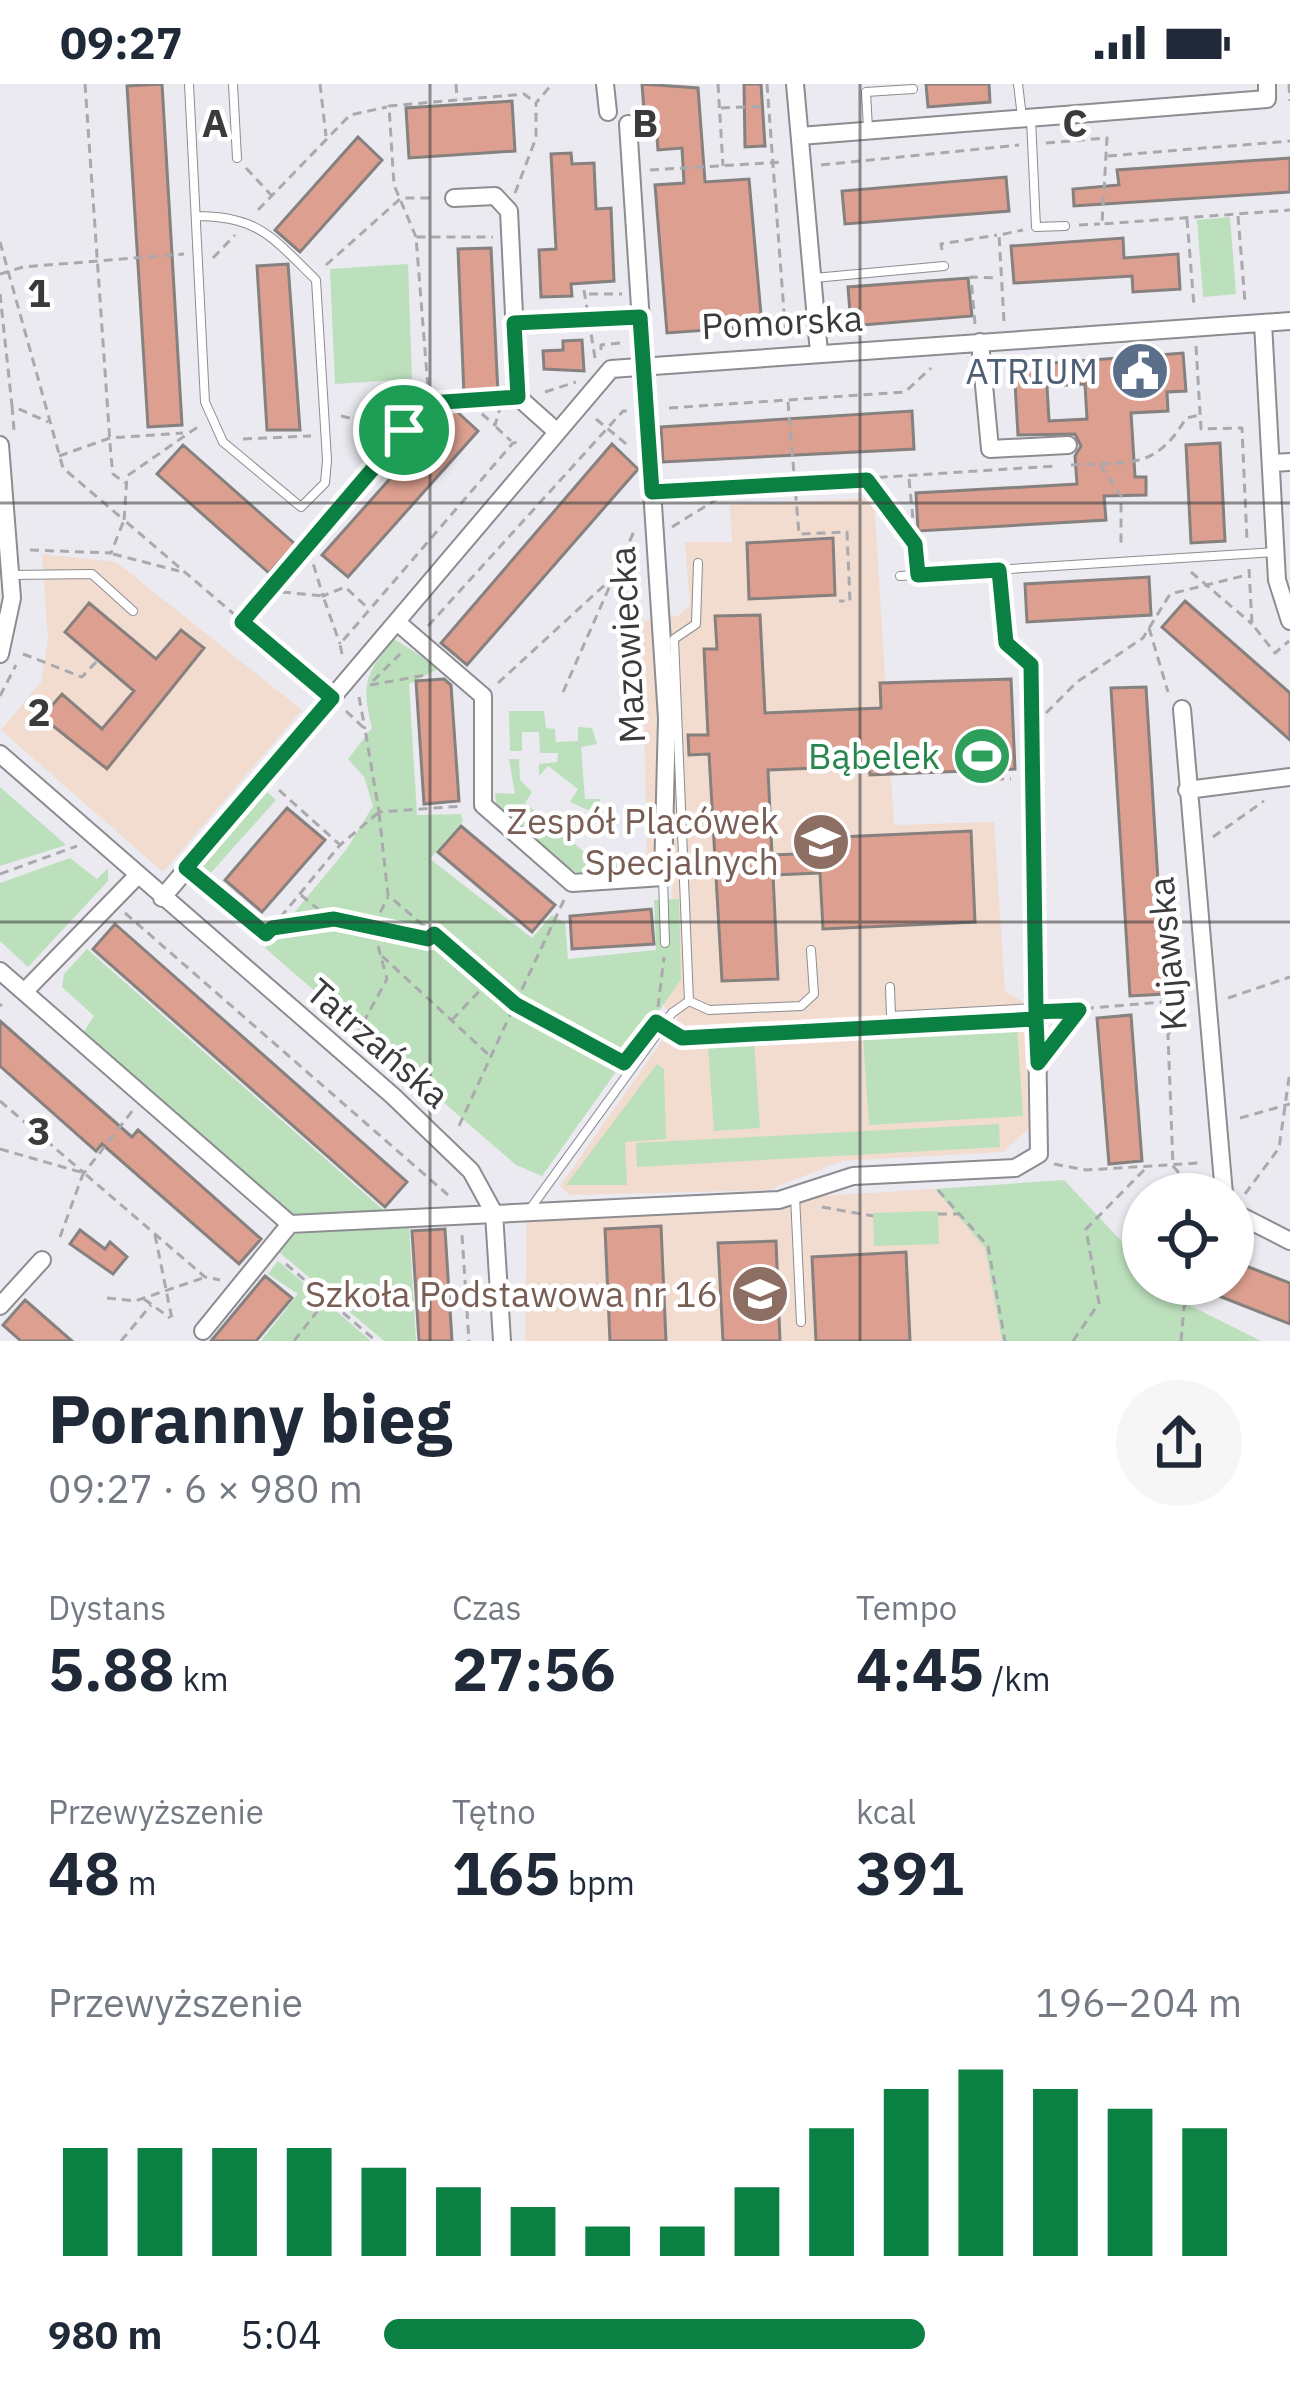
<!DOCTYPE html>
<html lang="pl">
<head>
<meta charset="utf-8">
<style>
	:root { --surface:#fff; --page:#f6f6f7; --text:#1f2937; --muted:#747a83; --accent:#0b8043 }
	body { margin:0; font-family:"IBM Plex Sans",sans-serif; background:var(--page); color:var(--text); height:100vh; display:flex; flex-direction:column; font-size:45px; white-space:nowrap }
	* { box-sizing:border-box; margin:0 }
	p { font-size:39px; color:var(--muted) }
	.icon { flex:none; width:66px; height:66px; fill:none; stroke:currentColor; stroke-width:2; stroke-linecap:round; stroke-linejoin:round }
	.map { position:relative; height:1257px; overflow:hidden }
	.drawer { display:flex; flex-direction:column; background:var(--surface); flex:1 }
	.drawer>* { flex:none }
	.buttons { position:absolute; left:1122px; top:1089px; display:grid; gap:24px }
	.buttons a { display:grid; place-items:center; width:132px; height:132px; border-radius:50%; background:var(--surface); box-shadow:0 3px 9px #0004; font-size:60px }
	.pin { position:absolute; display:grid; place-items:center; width:102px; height:102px; color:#fff; margin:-51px; border:6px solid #fff; border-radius:50%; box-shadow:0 3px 12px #0007 }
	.round { display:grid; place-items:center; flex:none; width:126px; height:126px; border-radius:63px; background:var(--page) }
	.overview { display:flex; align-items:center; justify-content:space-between; height:204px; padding:0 48px }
	h1 { font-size:66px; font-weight:700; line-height:90px }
	.metrics { display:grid; grid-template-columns:repeat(3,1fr); gap:18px; height:204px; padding:12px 48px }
	.metrics div { display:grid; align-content:center }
	.metrics b { font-size:60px; font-weight:700 }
	.metrics small { font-size:33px; font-weight:400 }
	.metrics p { font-size:33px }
	.chart { height:336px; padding:24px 48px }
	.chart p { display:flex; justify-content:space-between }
	.chart svg { width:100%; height:216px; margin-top:12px; stroke:var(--accent); stroke-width:6 }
	ul { padding:0 48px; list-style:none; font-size:39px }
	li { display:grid; grid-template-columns:192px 144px 1fr; align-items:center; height:90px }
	li i { height:30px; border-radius:15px; background:var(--accent) }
	.status { display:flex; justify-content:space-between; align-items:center; height:84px; padding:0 60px; background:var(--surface); direction:ltr }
	.status svg { height:33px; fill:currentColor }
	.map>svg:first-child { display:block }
</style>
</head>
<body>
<div class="status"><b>09:27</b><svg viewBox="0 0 49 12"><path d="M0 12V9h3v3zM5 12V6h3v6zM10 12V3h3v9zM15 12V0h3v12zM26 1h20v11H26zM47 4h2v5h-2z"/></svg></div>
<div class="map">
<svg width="1290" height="1257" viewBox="0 0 1290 1257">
	<rect width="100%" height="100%" fill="#eaeaf0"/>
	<path fill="#f2dccf" d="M874,414L894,741L994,738L1005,907L1023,918L1029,1044L1003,1068L842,1077L769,1106L569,1111L560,1102L678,934L664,923L674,778L647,775L642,537L678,532L690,521L685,458H732L730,421Z
		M42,470L116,478L302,626L163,788L1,646L41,598L48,556Z
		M935,1105L985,1164L1002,1257H525L527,1130Z"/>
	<path fill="#bce0bc" d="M1230,133L1236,210L1203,213L1197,136Z
		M408,180L412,295L335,300L330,185Z
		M394,555L440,584L409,600L417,731L461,730L463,737L430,775L532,854L552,831L565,839L568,875L656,866L654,816L679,815L681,896L542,1092L516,1081L265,864L346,766L373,722L364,693L348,675L372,644C361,600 365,590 394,555Z
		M509,627H544L546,644L555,645L556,658L578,657V643L592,644L597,660L581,663L585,715H601L596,723L588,726L570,718L578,705L548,682L539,692V680L557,678L558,669H540L539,648H522V667H510Z
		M509,675H519L520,696L532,708L525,719L594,776L619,775L621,804L597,803L498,733L495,709L515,710Z
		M251,693L276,716L200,801L175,779Z
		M0,703L66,761L0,782Z
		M70,774L97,795L108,784V797L28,883L0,857V799Z
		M87,865L389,1131L291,1135L81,952L94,932L62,903L64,890Z
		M1017,943L1023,1032L869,1041L863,952Z
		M754,957L760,1044L714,1047L708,961Z
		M657,980L664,985L666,1055L625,1058L627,1101H566Z
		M999,1040L1000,1063L637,1083L636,1059Z
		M1064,1096L1143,1180V1200H1162L1175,1214L1261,1257H1002L985,1164L935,1105Z
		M938,1127L939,1160L874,1162L873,1129Z
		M409,1142L416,1257H384L279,1168L295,1150Z
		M278,1177L371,1257H261L298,1210L268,1190Z"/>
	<path fill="#dc9f90" stroke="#86807e" stroke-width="3" fill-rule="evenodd" d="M162,0L182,341L148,343L127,2Z
		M642,0L698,4L705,98L749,95L762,242L667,249L655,101L684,99L682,64L658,66L656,40L645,41Z
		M744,0H761L765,62L745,63Z
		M926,0H989L990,18L928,23Z
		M512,17L515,67L409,74L406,24Z
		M358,53L382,76L300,168L275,146Z
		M571,69L572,80L594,79L596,125L611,124L614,197L571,200L572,212L541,213L539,166L556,165L551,70Z
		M1290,74V108L1074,122L1073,105L1119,101L1117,86Z
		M1006,93L1009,127L845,140L842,107Z
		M1123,154L1124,174L1178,170L1180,205L1133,208L1132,192L1014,199L1011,162Z
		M491,164L498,310L464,311L458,165Z
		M288,180L300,346H267L257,182Z
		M968,194L972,232L851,242L848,203Z
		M582,256L584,287L544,285L543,267L563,266V257Z
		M1183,269L1186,307L1167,308L1168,327L1131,329L1135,393H1146V411L1104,412L1106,436L918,447L916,409L1077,400L1075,372L1081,362L1075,350L1018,351L1014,282ZM1085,300L1087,335L1049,337L1047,302Z
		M453,324L478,347L348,493L322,471Z
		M912,327L914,365L663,378L661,343Z
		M1220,359L1225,457L1191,459L1186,361Z
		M612,360L638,385L467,581L441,559Z
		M183,361L295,460L269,489L157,390Z
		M833,454L835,511L749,515L747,459Z
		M1149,493L1151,531L1027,538L1025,500Z
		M1185,517L1290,609V656L1162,543Z
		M89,519L156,575L181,546L204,564L107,685L42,633L62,610L102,645L134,607L65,548Z
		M760,531L765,629L881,624L880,599L1011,595L1015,685L870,691L869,682L768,686L772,771L819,769L818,754L971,747L975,838L823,845L820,789L773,791L778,895L722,897L709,670L689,671L688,651H708L704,565H717L715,532Z
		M444,595L451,601L459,717L424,720L416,597Z
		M1146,603L1165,910L1130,912L1111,604Z
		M287,724L325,756L262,828L225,796Z
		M461,742L555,821L532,848L438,768Z
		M651,825L654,860L572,865L570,832Z
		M115,840L407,1098L385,1123L93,865Z
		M1131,931L1142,1077L1109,1080L1097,934Z
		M0,937L132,1053L138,1046L261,1155L239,1180L102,1060L96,1067L0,982Z
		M661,1142L666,1257H610L605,1145Z
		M445,1145L452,1257H419L412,1147Z
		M80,1146L105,1165L110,1158L127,1173L113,1190L70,1160Z
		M776,1157L780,1257H723L718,1159Z
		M906,1168L910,1257H816L812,1173Z
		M1233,1177L1290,1199V1240L1191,1201L1233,1200Z
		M265,1192L292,1214L256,1257H211Z
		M25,1216L72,1257H21L3,1241Z"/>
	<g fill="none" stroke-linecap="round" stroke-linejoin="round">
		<defs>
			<path id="lane" d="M189,0L205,318L223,358L301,423L325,399L327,376L316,196C273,154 259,132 196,132
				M233,0L237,74
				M1018,0L1022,33
				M1031,35L1036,143L1065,142
				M868,45L866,8L913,5
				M814,194L944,182
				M999,486L1006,559
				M11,491L92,490L133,527
				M900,492L1275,468
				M663,794L665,859
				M890,903L891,932L1034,924
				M689,917L709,926L801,922L814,910L811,866
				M795,1112L801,1238
				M530,1125L672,929L689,917L674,555L696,540L698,479"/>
			<path id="street" d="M605,0L608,28
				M795,0L819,269
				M800,52L1267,15V0
				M454,114L495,112L509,127L518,313L556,347
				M1263,239L1277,496L1290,537
				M980,258L990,365L1068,361
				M0,361L12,514L0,570
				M1272,379L1290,378
				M397,538L483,612V721L572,799L663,793L667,634L628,40
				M1182,625L1224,1110
				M0,670L393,1012L471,1087L494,1129L502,1257
				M1187,706L1290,693
				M162,814L611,285L1290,237
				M0,887L290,1140L779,1116L853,1092L1015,1084L1039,1070L1032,644
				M24,908L136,793
				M1233,1128L1290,1157
				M0,1222L42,1176
				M203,1247L290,1140"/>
		</defs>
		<use href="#lane" stroke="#8c8c91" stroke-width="10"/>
		<use href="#street" stroke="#8c8c91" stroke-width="20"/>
		<path stroke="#a9a9ae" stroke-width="3" stroke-dasharray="9 6" stroke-linecap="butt" d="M85,0L111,373L113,390L125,399
			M320,0L326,52
			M456,0L457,14
			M718,0L723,82
			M767,0L786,255
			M1289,0L1290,17
			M721,24L765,22
			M1046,59L1107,54L1102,140L1290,126
			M1108,72L1290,57
			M821,81L1019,61
			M246,84L272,112
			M650,86L784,78
			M515,109L536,54V19L552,0
			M258,126L350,31L387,23
			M1238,132L1245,218
			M1187,135L1194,222
			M1079,141L1100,140
			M416,153L394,101L389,22L524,10L536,19
			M0,158L63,384L124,436L127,392L199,342
			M942,166L941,160L997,151
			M213,174L235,151
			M326,181L401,114H435
			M0,190L23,183L184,170
			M584,206L595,274
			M0,210L12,322L48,338
			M589,210H622
			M1004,237L999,151L1023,146
			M534,238L620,234
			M975,240L971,193L998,194
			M1196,262L1201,345L1242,344L1247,457
			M601,266V261L621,259
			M545,308L576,298
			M429,317L416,153H493
			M470,318L502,316
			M788,318L799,450L847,448L850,517H839
			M12,322L14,346
			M669,324L905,308L931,284
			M341,332L404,346
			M596,335L630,363
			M496,343L511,357
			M243,355L311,352
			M59,372L110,354L183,349
			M1071,381C1127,377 1155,388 1186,334L1200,331
			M1100,381L1121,411V461
			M909,395L917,475
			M868,397L913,457
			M669,407L1055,382
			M672,443L730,407
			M30,466L111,469L124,436L242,537
			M309,466L323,512L345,503L369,525
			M113,470L179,487
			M1249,485L1252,540L1275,569L1289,557
			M1191,488L1252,540
			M617,489L636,472
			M274,506L429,319L468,318L495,341L501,321
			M428,542L623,327H629
			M1149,544L1168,608
			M1017,568L1031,581V625
			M23,570L82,593L98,576
			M342,570L340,560L513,359L521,358
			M373,597L400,570
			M498,599L610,496
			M316,601L242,538L273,507L323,512L340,560
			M370,601L426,591
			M563,608L635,445
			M0,612L16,581
			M359,613L365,645
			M346,627L365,645L379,728L463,722
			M1046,629L1077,598L1143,554L1170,510L1247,491
			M973,687V695H1011
			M279,706L339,760
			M379,729L388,811L515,920L458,1044
			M1213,753L1264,717
			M0,790L77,762
			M203,798L266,851L340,761L378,729
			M301,811L331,836
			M564,816L515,920L617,975
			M125,829L448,1111
			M273,844L335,835L428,855L434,850
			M382,872L489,971
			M1228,914L1290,893
			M0,920L2,922
			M1184,921L1168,951L1173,1082L1197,1110
			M658,923L664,873
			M1055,927L1187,916
			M452,936L487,899
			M356,952L387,895L373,843L388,813
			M678,952L883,943
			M1058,953L1078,927
			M0,1017L84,1089L133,1026
			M1240,1034L1290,1020
			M0,1065L84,1089L205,1193L220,1196
			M1054,1080L1086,1086L1199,1079
			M938,1106L988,1162L1005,1257
			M1245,1110L1279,1064L1290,987
			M822,1123L873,1132
			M938,1130H960
			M155,1151L172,1235
			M462,1151L469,1257
			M60,1153L83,1090
			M286,1180L376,1257
			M107,1214L135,1217L203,1194
			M144,1215L170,1234
			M121,1257L151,1221
			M294,1257L326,1216
			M1073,1257L1099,1219L1086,1145L1146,1084
			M1181,1257L1184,1223L1200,1200"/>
		<use href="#lane" stroke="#fff" stroke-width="8"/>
		<use href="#street" stroke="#fff" stroke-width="16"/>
	</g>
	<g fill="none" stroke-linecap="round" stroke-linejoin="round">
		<defs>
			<path id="route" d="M640,233L652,408L867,396L915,460L918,491L999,486L1006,559L1031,581L1036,928L1079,926L1038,979L1036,935L682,954L656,938L624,979L515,920L434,850L428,855L334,835L272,844L266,850L186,784L332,614L242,538L429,319L518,313L514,239Z"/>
		</defs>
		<use href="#route" stroke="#fff" stroke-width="24"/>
		<use href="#route" stroke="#0b8043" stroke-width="15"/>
	</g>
	<path fill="none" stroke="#3b3b3d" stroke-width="3" stroke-opacity="0.55" d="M430,0V1257M860,0V1257M0,419H1290M0,838H1290"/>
	<defs>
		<symbol id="civic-disc" viewBox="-11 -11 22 22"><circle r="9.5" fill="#5c6f8a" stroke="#fff"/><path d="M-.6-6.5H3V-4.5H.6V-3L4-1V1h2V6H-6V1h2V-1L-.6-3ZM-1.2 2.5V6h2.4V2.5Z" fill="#fff"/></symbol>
		<symbol id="stadium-disc" viewBox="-11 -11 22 22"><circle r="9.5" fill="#2e9e5b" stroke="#fff"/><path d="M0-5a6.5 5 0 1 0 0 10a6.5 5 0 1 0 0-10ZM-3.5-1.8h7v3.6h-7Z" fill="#fff"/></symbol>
		<symbol id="school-disc" viewBox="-11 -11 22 22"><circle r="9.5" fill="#8d6e63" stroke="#fff"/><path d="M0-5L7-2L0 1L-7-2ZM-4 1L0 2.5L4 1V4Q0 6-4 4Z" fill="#fff"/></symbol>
	</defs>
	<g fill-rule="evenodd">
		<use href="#civic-disc" x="1107" y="254" width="66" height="66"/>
		<use href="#stadium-disc" x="949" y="639" width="66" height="66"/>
		<use href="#school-disc" x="788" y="725" width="66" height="66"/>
		<use href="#school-disc" x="727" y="1177" width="66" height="66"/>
	</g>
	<g text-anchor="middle" stroke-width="9" stroke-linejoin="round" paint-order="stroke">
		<g font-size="36" fill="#3b3b3d" stroke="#fff">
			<text transform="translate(782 238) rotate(-3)" y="13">Pomorska</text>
			<text transform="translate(627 561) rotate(-93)" y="13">Mazowiecka</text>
			<text transform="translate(1167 870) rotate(-95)" y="13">Kujawska</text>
			<text transform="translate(378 959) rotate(41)" y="13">Tatrzańska</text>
		</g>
		<g font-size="36" fill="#4e5e75" stroke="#fff" text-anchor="end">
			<text x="1098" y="300">ATRIUM</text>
		</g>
		<g font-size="36" fill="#27864d" stroke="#fff" text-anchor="end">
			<text x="940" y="685">Bąbelek</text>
		</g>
		<g font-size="36" fill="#785e54" stroke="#fff" text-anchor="end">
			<text x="779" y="750">Zespół Placówek<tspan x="779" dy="41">Specjalnych</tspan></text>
			<text x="718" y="1223">Szkoła Podstawowa nr 16</text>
		</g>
	</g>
	<g font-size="39" text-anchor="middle" font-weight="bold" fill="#3b3b3d" stroke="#fff" stroke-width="9" stroke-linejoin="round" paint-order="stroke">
		<text x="215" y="53">A</text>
		<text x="645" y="53">B</text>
		<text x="1075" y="53">C</text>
		<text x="39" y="223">1</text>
		<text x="39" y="642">2</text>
		<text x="39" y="1061">3</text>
	</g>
</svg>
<div class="buttons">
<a><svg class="icon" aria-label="locate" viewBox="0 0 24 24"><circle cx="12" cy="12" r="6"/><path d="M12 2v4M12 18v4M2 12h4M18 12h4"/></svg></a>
</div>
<div class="pin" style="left:404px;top:346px;background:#1e9e55"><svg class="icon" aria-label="arrive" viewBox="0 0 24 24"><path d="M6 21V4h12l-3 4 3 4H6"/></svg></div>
</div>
<section class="drawer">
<div class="overview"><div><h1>Poranny bieg</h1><p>09:27 · 6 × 980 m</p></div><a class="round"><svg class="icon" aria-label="share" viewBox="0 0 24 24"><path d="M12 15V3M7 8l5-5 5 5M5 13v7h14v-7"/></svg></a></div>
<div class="metrics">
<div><p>Dystans</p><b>5.88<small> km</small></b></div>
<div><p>Czas</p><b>27:56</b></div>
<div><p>Tempo</p><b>4:45<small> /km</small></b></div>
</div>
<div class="metrics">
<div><p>Przewyższenie</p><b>48<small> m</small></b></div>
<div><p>Tętno</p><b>165<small> bpm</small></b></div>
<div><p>kcal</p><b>391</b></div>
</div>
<div class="chart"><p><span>Przewyższenie</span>196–204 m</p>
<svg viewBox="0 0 160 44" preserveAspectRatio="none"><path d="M5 44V22M15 44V22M25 44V22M35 44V22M45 44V26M55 44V30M65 44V34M75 44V38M85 44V38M95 44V30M105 44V18M115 44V10M125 44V6M135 44V10M145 44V14M155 44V18"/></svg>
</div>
<ul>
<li><b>980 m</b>5:04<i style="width:63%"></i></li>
</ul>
</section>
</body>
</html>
